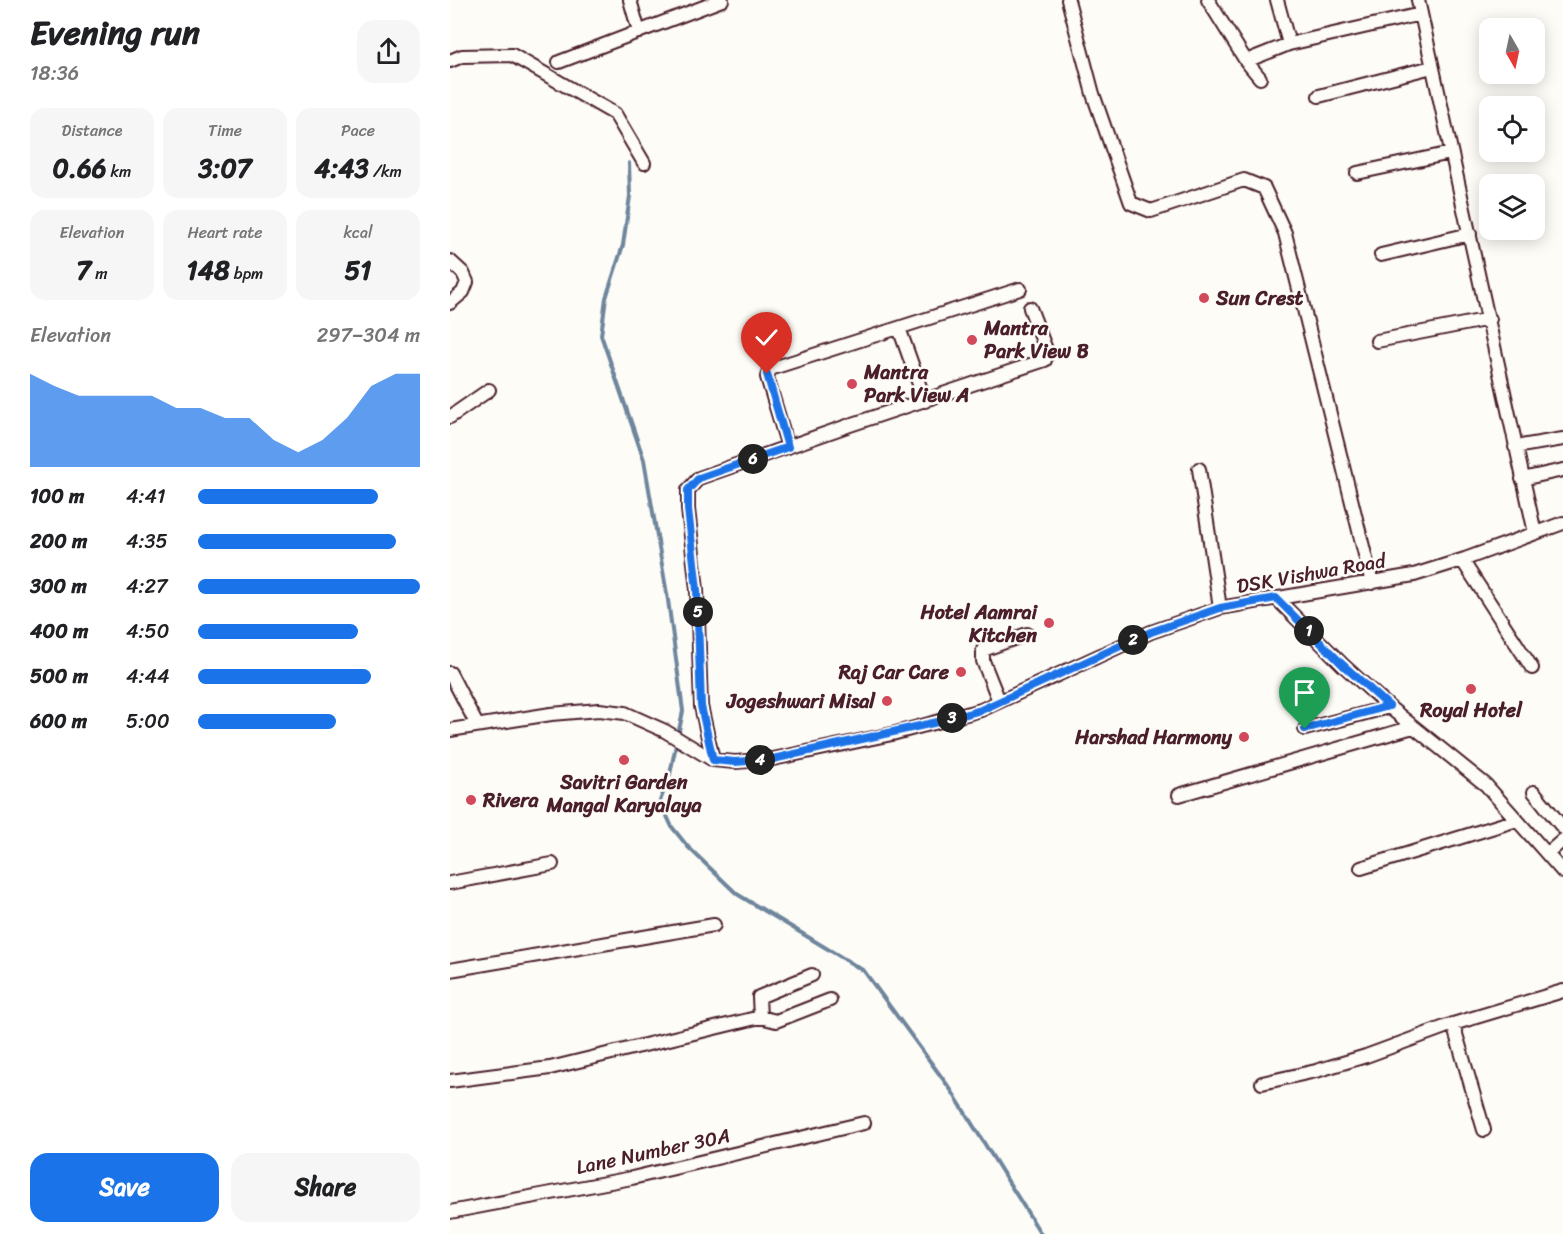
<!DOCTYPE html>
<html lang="en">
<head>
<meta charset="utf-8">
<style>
	:root { --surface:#fff; --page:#f6f6f6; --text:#202124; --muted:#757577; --accent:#1a73e8 }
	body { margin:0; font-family:Sriracha,sans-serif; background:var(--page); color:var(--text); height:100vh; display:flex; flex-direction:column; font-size:22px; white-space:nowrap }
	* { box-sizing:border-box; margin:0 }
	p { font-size:20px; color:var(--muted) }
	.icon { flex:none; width:33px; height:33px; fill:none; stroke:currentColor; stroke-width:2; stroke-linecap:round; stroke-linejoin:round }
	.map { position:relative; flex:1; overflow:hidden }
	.panel { display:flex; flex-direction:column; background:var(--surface); width:450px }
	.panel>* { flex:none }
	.needle { width:39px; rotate:171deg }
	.tools { position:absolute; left:1029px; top:18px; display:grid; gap:12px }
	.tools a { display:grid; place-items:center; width:66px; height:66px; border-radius:12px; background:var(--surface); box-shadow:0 3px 15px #0003; font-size:30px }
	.pin { position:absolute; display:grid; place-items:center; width:51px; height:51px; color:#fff; margin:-62px -26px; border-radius:50% 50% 50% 0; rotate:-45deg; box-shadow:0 0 6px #0007 }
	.pin .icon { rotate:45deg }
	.km { position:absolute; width:30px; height:30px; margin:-15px; border-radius:50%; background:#222; color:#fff; font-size:16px; line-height:30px; text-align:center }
	.round { display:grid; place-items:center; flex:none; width:63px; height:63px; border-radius:18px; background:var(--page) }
	.summary { display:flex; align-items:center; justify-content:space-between; height:102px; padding:0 30px }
	h1 { font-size:33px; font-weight:800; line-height:45px }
	.figures { display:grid; grid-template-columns:repeat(3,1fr); gap:9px; height:102px; padding:6px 30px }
	.figures div { display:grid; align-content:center; border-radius:15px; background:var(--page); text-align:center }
	.figures b { font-size:26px; font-weight:800 }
	.figures small { font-size:16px; font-weight:400 }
	.figures p { font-size:16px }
	.chart { height:168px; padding:12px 30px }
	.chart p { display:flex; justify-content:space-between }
	.chart svg { width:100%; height:108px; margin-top:6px; fill:var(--accent); opacity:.7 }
	.button { display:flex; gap:12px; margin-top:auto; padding:12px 30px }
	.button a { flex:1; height:69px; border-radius:18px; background:var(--accent); color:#fff; font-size:24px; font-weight:800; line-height:69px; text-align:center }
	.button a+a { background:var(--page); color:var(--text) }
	ul { padding:0 30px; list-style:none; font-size:20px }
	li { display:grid; grid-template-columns:96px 72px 1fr; align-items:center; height:45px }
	li i { height:15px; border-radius:8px; background:var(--accent) }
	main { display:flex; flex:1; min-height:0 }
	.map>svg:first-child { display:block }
</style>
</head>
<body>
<main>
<section class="panel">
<div class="summary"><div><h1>Evening run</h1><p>18:36</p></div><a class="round"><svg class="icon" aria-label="share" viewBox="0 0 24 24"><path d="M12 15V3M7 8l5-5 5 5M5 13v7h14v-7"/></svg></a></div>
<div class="figures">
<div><p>Distance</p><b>0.66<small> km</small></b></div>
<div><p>Time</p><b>3:07</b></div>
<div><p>Pace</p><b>4:43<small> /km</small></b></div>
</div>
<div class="figures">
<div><p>Elevation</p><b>7<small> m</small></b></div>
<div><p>Heart rate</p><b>148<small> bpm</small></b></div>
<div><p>kcal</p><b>51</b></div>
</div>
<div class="chart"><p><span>Elevation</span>297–304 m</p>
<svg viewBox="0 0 160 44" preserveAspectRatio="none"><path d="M0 44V6L10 11L20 15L30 15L40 15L50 15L60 20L70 20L80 24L90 24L100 33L110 38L120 33L130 24L140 11L150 6L160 6V44z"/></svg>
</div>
<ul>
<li><b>100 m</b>4:41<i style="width:81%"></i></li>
<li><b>200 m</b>4:35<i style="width:89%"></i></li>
<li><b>300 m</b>4:27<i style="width:100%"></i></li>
<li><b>400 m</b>4:50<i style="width:72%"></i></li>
<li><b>500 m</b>4:44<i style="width:78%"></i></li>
<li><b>600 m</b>5:00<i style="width:62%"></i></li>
</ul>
<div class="button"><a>Save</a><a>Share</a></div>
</section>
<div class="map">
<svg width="1113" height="1234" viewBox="0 0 1113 1234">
	<rect width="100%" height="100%" fill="#fdfcf7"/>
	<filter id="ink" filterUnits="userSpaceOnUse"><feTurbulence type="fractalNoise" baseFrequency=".0167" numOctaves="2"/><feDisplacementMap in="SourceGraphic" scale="12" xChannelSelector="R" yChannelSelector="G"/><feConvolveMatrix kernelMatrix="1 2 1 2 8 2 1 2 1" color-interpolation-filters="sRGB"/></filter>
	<g filter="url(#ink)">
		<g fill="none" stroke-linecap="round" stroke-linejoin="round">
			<path stroke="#6e859c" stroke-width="4" d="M179,163L180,196L173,245L156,298L151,335L194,460L218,600L233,711L220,774L210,801L222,827L238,847L287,894L414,971L501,1090L591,1234"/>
			<defs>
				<path id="minor" d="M180,0L189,32
					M618,0L643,94L681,203L701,211L794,180L814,188L835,233L922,583
					M758,0L796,61
					M827,0L839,44
					M968,0L1085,533
					M0,61L12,56L62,55L165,114L194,163
					M109,62L272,0
					M810,78L796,61L839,44L971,14
					M869,96L982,67
					M907,173L1001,153
					M931,255L1020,234
					M0,261L13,273L17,282L13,292L0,303
					M449,328L475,401
					M927,341L1040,319
					M0,417L39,390
					M338,447L317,377L320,369L570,289
					M1065,447L1113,439
					M749,469L770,608
					M1072,479L1113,470
					M1012,560L1082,668
					M826,598L893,665L939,707L1036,785L1113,872
					M0,673L27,725
					M549,701L533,661V650L577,634
					M855,729L939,707
					M0,730L101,714L149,710L175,713L215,731L263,760L285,762L323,759L442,734L531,710L701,632L770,608L964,575L1015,559L1113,523
					M263,760L251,706L247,590L238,509V490L249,478L400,425L595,360L597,352L580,308
					M1084,792L1113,828
					M729,795L963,727
					M1097,854L1113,840
					M911,868L1067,820
					M0,883L102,864
					M0,970L264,925
					M310,1017L309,997L362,975
					M1003,1024L1034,1130
					M0,1081L100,1068L310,1017L326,1021L380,1000
					M812,1083L866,1071L916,1056L1003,1024L1113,991
					M0,1212L182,1178L414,1123"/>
			</defs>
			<use href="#minor" stroke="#4a1f2b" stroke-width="16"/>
			<use href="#minor" stroke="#fdfcf7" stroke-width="12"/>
		</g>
	</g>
	<g fill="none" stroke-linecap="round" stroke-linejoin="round" filter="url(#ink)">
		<defs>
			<path id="route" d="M317,374L338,447L249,478L238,490V509L247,590L251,706L263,760L285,762L323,759L492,721L531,710L701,632L770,608L826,598L893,665L939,706L855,729"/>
		</defs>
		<use href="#route" stroke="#fff" stroke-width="12"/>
		<use href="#route" stroke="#1a73e8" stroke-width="8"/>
	</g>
	<g fill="#d1495b" stroke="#fdfcf7" stroke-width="2">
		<circle cx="754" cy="298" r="6"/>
		<circle cx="522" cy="340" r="6"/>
		<circle cx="402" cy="384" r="6"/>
		<circle cx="599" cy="623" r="6"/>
		<circle cx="511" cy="672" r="6"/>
		<circle cx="1021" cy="689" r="6"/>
		<circle cx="437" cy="701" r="6"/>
		<circle cx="794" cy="737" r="6"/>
		<circle cx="174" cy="760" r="6"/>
		<circle cx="21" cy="800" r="6"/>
	</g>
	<g text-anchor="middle" stroke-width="5" stroke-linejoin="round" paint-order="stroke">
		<g font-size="20" font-weight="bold" fill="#4a1f2b" stroke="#fdfcf7" text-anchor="start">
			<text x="766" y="305">Sun Crest</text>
			<text x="534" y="335">Mantra<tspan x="534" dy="23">Park View B</tspan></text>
			<text x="414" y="379">Mantra<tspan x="414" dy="23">Park View A</tspan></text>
			<text x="587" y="619" text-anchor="end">Hotel Aamrai<tspan x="587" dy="23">Kitchen</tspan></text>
			<text x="499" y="679" text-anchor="end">Raj Car Care</text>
			<text x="425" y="708" text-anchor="end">Jogeshwari Misal</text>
			<text x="1021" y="717" text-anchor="middle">Royal Hotel</text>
			<text x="782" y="744" text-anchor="end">Harshad Harmony</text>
			<text x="174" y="789" text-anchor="middle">Savitri Garden<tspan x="174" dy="23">Mangal Karyalaya</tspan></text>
			<text x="33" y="807">Rivera</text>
		</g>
		<g font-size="20" fill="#4a1f2b" stroke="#fdfcf7">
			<text transform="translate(861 573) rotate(-10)" y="7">DSK Vishwa Road</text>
			<text transform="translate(203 1151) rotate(-12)" y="7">Lane Number 30A</text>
		</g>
	</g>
</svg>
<div class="tools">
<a><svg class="needle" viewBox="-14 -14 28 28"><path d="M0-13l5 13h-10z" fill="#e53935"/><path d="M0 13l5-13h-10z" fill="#757577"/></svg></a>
<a><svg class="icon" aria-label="locate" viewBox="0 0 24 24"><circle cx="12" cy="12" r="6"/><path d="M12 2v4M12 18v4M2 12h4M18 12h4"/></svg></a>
<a><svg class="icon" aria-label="layers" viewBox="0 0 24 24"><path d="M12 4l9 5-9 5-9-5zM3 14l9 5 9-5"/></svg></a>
</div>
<div class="pin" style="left:855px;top:729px;background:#1e9e55"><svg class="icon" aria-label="arrive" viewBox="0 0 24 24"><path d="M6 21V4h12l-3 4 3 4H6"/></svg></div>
<div class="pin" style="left:317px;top:374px;background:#d93025"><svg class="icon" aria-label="check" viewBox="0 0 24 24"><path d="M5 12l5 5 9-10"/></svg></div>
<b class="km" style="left:859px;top:631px">1</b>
<b class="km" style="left:683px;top:640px">2</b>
<b class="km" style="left:502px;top:718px">3</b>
<b class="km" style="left:310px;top:760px">4</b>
<b class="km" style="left:248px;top:612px">5</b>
<b class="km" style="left:303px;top:459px">6</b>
</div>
</main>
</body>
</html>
